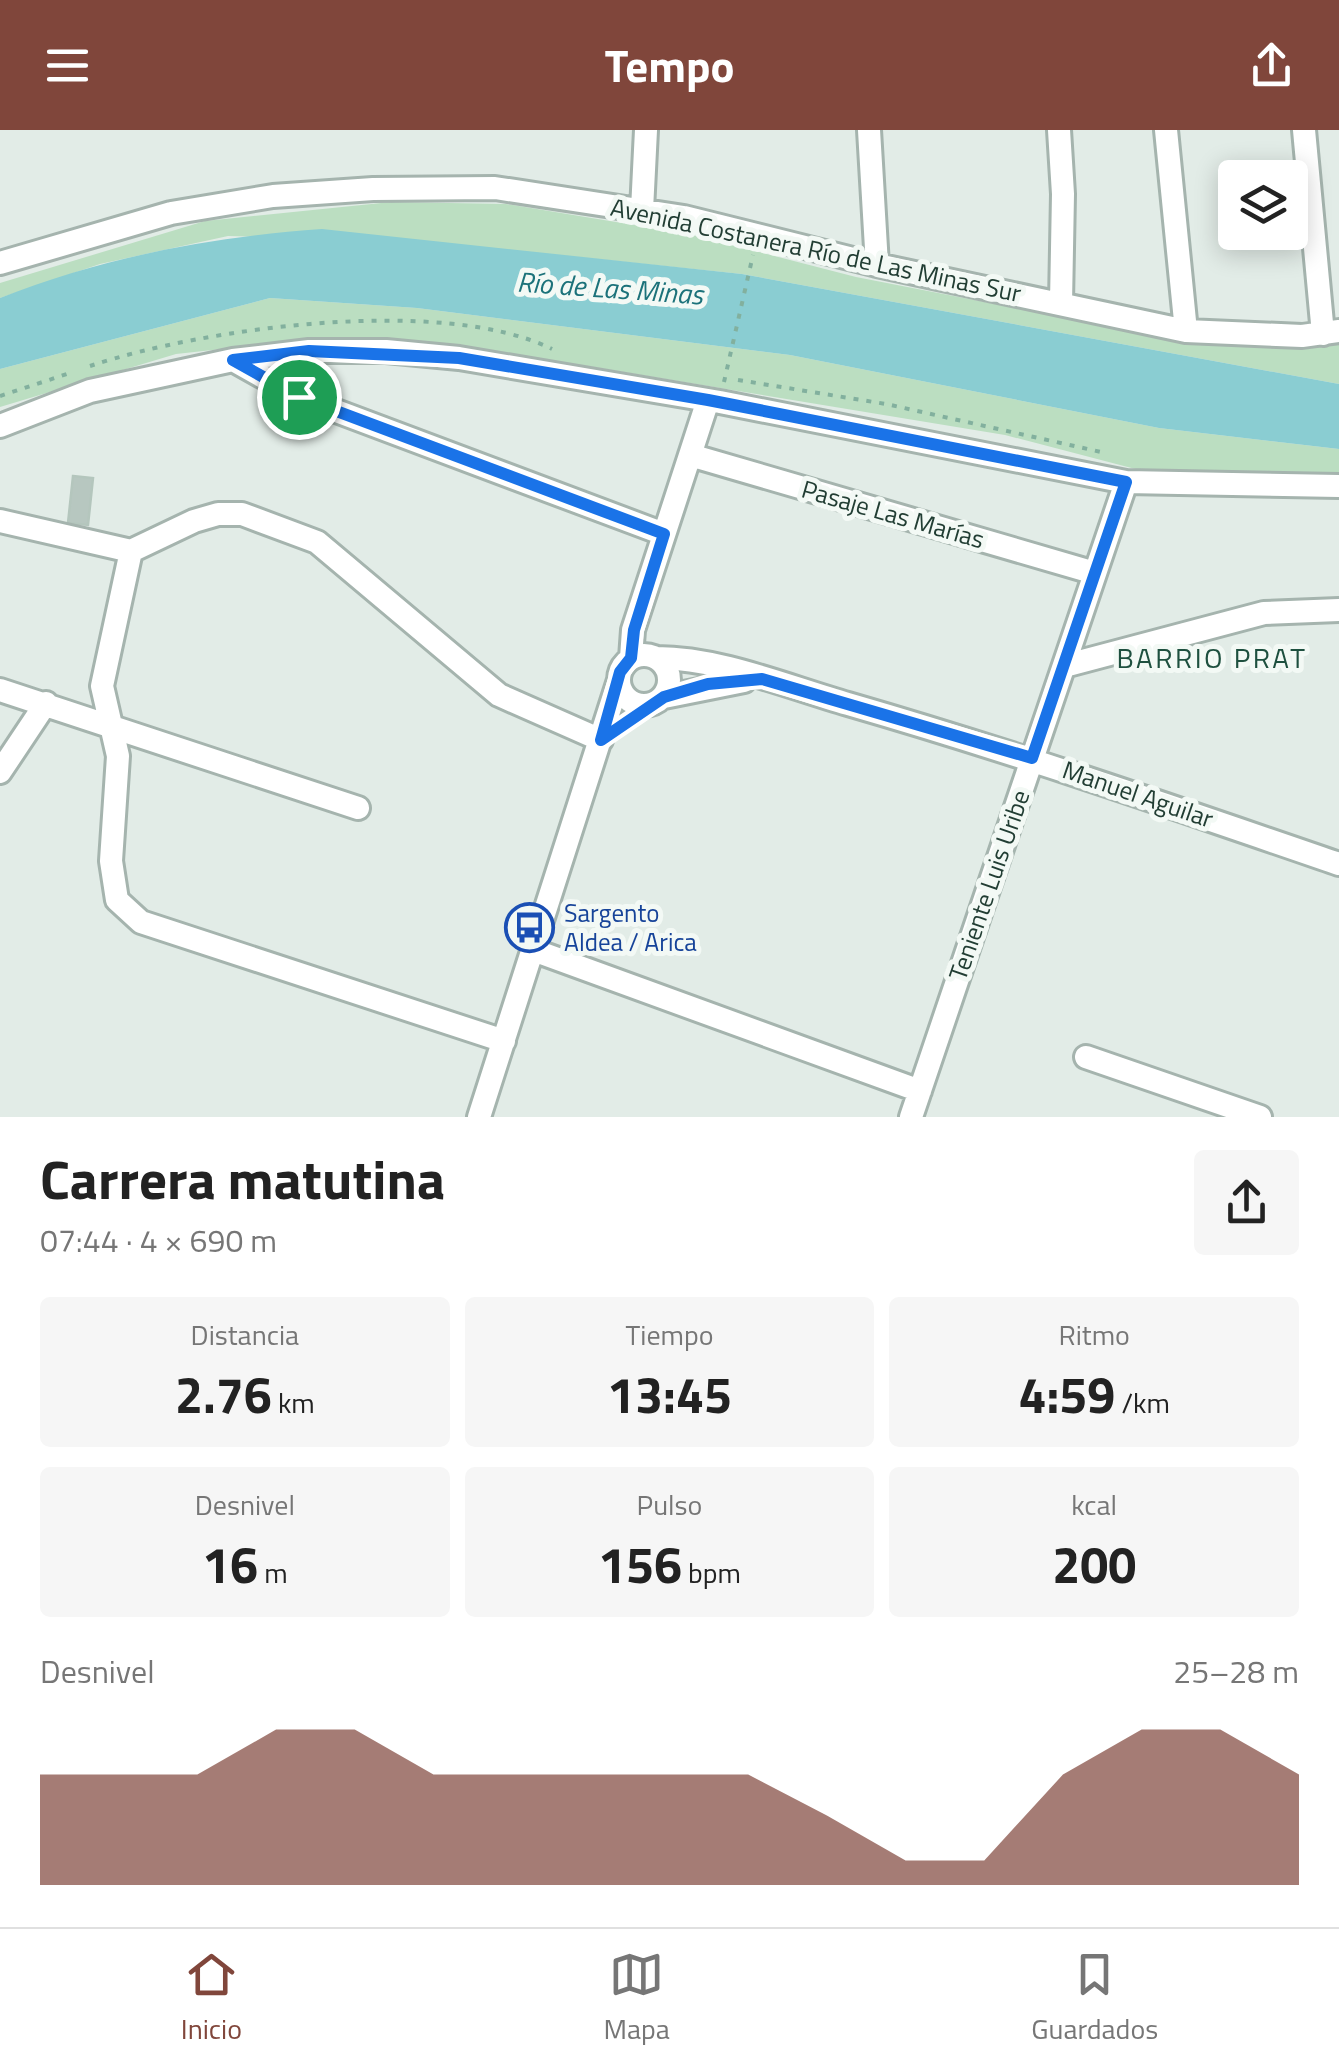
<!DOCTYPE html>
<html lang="es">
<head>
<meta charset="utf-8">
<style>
	:root { --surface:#fff; --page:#f6f6f6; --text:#222; --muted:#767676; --line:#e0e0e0; --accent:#80463b }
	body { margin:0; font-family:"Titillium Web",sans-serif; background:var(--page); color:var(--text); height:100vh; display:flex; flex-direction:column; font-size:38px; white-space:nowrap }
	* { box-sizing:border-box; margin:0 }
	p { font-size:32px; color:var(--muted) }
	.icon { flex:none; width:55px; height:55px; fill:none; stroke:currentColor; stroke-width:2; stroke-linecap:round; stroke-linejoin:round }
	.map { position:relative; height:987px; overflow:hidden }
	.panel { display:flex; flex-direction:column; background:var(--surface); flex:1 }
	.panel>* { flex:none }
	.controls { position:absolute; left:1218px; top:30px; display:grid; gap:20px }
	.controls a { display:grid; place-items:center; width:90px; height:90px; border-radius:10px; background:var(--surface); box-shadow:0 5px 25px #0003; font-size:50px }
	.pin { position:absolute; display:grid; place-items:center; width:85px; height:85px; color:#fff; margin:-42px; border:5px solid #fff; border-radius:50%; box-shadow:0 2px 10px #0007 }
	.round { display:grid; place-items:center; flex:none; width:105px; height:105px; border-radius:10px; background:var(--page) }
	.head { display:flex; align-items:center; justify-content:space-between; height:170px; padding:0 40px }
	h1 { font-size:55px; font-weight:700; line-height:75px }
	.stats { display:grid; grid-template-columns:repeat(3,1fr); gap:15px; height:170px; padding:10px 40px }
	.stats div { display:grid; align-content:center; border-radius:10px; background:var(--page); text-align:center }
	.stats b { font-size:50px; font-weight:700 }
	.stats small { font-size:28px; font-weight:400 }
	.stats p { font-size:28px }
	.chart { height:280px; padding:20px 40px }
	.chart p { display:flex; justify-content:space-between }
	.chart svg { width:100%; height:180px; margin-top:10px; fill:var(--accent); opacity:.7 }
	header { display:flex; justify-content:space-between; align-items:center; height:130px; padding:0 40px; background:var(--accent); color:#fff; font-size:45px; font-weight:700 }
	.menu { display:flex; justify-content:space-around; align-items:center; height:140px; border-top:2px solid var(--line); background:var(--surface); font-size:28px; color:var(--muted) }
	.menu a { display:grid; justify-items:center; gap:5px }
	.menu .active { color:var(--accent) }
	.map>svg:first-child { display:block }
</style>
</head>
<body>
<header><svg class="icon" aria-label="menu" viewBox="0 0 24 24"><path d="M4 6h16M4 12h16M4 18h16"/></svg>Tempo<svg class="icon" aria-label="share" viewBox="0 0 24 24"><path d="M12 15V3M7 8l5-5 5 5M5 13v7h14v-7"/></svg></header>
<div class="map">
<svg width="1339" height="987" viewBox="0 0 1339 987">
	<rect width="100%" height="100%" fill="#e2ece7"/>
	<path fill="#bbdec1" d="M391,72L506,74L689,104L856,147L1205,215L1339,214V254L742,144L431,112L228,106L100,134L0,168V153L205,91Z
		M270,168L417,178L790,225L1159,298L1339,319V347H1205L1143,341L1005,305L478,218L377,211L304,210L176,224L0,277V239Z"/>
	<path fill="#8acdd2" d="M322,99L742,144L1339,254V319L1159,298L790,225L417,178L270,168L0,239V168C104,127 211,107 322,99Z"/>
	<path fill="#b7c7c0" stroke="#b4c6bd" stroke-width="2.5" d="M73,346L93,348L88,395L68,393Z"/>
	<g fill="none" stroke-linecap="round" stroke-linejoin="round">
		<defs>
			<path id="street" d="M869,0L877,135
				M1059,0L1063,64L1061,173
				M1166,0L1186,201
				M1304,0L1323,204
				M642,80L646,0
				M0,133L171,83L273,66L373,59L495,58L684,87L877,135L1186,201L1302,206L1339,201
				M233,230L299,267L664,404
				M0,296L90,261L233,230L309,221H386L459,228L720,272L1126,352L1339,356
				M690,325L1095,443
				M0,391L131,421L194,391L218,384H242L317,412L499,565L601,610
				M131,421L102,556L118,626L111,731L117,770L141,792L504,911
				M619 550a25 25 0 1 1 50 0a25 25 0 1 1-50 0Z
				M631,528L633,500L708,270
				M657,528C720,528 788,557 848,574C1014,622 1176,678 1339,734
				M1064,536L1264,483L1339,480
				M0,560L358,678
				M664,567L744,551
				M0,642L46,573
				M533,820L920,961
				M1086,927L1260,987
				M479,987L619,550
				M911,987L1126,352"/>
		</defs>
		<use href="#street" stroke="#a5b4ae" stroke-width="28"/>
		<path stroke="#82b09e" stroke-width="4" stroke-dasharray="5 8" stroke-linecap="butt" d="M90,236C204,198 442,165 552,219
			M738,250L886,274L1101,322
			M724,252L753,125
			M0,266L67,244"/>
		<use href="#street" stroke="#fff" stroke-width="22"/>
	</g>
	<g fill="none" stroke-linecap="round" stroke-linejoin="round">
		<defs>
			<path id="route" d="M309,221L459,228L708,270L1126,352L1032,628L762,549L708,554L664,567L601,610L620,542L631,528L634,500L664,404L299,267L233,230Z"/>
		</defs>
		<use href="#route" stroke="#fff" stroke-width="20"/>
		<use href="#route" stroke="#1a73e8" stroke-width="12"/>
	</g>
	<defs>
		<symbol id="bus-ring" viewBox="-11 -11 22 22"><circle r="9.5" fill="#f3f9f5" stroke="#1a4fb4" stroke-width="1.5"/><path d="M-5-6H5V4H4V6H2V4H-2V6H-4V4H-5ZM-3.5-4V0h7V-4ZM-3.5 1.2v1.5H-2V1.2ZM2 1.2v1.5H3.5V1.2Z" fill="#1a4fb4"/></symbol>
	</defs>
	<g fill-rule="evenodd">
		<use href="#bus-ring" x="502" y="770" width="55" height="55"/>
	</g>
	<g text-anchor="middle" stroke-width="10" stroke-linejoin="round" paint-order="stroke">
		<g font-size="25" fill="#223e34" stroke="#f3f9f5">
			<text transform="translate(816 120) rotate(12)" y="9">Avenida Costanera Río de Las Minas Sur</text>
			<text transform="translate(893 384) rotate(16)" y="9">Pasaje Las Marías</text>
			<text transform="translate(1138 664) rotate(19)" y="9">Manuel Aguilar</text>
			<text transform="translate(989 755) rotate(-71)" y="9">Teniente Luis Uribe</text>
		</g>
		<g font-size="25" fill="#164399" stroke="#f3f9f5" text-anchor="start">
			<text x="564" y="792">Sargento<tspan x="564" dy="29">Aldea / Arica</tspan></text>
		</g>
		<g font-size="28" font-style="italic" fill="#1c727a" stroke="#f3f9f5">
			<text transform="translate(610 158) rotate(4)" y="10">Río de Las Minas</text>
		</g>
		<g font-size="28" letter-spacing="2.5" fill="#1e503f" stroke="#f3f9f5">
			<text x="1212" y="538">BARRIO PRAT</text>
		</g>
	</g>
</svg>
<div class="controls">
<a><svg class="icon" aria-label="layers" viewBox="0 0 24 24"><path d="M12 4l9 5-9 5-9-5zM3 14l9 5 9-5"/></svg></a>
</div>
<div class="pin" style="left:299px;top:267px;background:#1e9e55"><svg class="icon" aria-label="arrive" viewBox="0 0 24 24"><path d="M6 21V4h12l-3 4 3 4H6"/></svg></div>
</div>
<section class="panel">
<div class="head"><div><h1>Carrera matutina</h1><p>07:44 · 4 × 690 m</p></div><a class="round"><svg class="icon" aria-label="share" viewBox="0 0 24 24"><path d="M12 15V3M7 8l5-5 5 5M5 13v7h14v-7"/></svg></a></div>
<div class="stats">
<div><p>Distancia</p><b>2.76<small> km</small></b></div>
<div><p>Tiempo</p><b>13:45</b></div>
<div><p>Ritmo</p><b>4:59<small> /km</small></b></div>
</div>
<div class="stats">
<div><p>Desnivel</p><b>16<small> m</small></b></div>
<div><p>Pulso</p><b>156<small> bpm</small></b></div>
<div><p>kcal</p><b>200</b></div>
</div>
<div class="chart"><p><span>Desnivel</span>25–28 m</p>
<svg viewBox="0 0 160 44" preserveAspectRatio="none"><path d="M0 44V17L10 17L20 17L30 6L40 6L50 17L60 17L70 17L80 17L90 17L100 27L110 38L120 38L130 17L140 6L150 6L160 17V44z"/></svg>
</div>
</section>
<nav class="menu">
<a class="active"><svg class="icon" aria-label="home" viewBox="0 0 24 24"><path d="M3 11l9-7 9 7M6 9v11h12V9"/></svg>Inicio</a>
<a><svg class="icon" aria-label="map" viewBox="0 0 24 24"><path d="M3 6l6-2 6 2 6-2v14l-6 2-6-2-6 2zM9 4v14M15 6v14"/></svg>Mapa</a>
<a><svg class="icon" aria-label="saved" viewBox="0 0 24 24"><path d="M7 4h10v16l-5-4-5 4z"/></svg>Guardados</a>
</nav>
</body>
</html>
